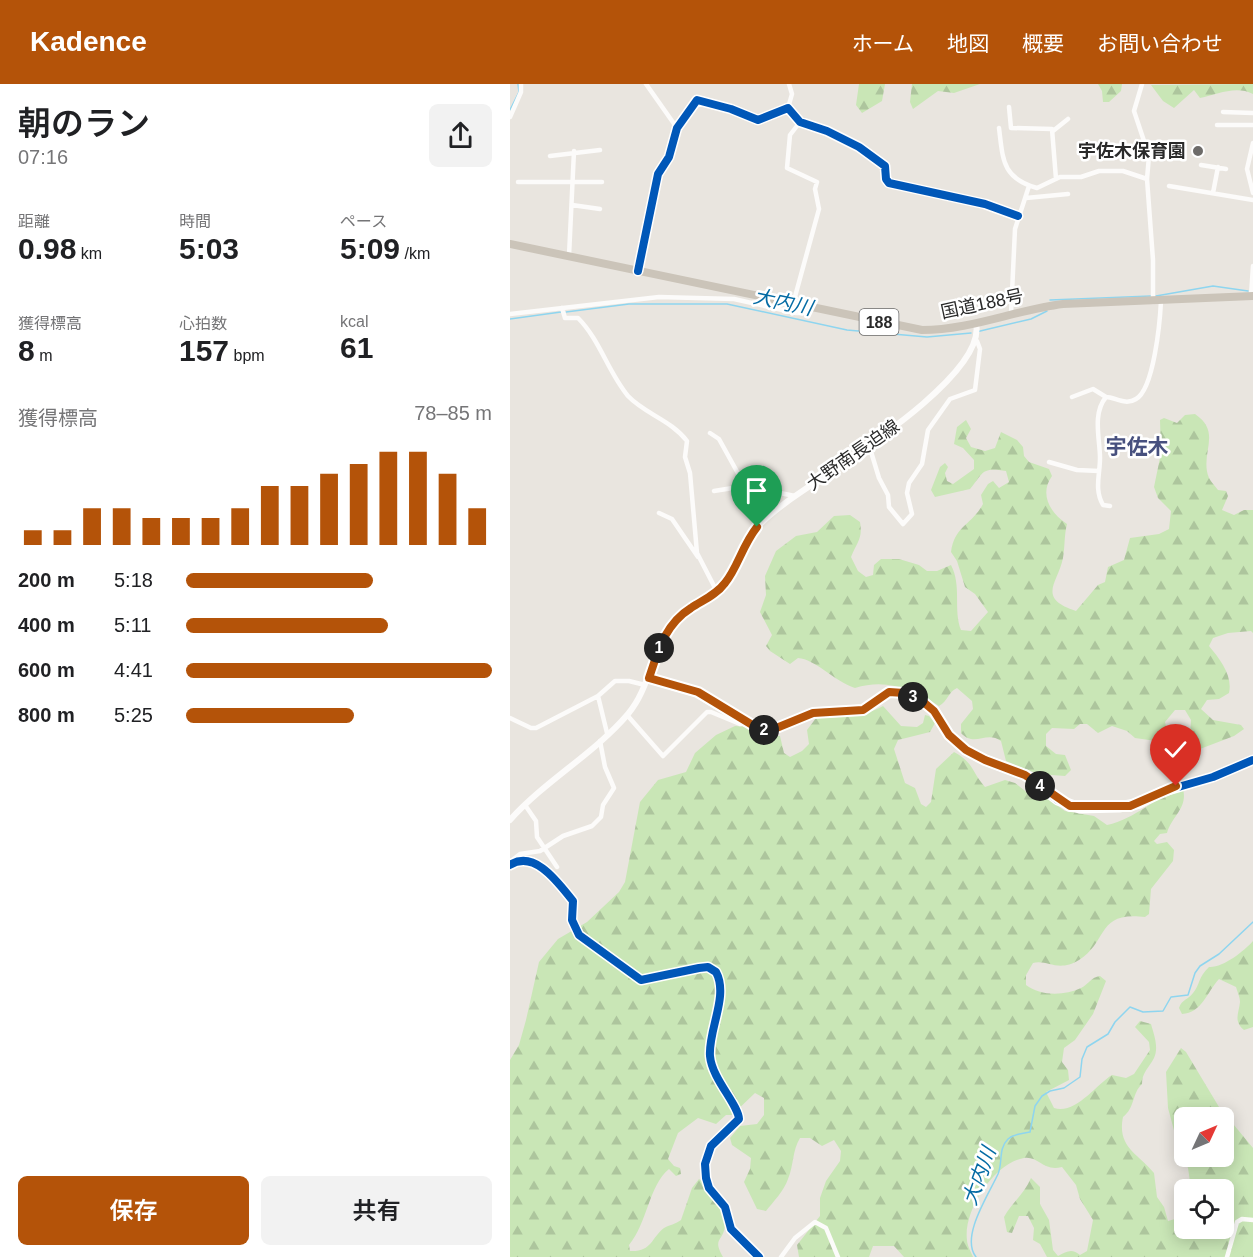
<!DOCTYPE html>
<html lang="ja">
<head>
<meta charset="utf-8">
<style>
	:root { --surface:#fff; --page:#f2f2f2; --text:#202124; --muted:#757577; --accent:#b45309 }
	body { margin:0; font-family:Arial,"Noto Sans JP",sans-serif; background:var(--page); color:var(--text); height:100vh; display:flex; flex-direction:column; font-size:22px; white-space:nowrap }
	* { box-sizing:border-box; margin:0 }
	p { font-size:20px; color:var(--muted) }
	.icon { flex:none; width:33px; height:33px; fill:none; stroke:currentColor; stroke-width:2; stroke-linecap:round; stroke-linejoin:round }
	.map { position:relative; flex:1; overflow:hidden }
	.details { display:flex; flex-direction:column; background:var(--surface); width:510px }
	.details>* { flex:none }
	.needle { width:39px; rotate:46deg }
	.buttons { position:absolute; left:664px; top:1023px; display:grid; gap:12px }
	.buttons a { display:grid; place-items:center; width:60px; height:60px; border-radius:9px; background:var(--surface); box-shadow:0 3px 15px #0003; font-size:30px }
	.pin { position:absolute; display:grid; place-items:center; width:51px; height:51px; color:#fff; margin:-62px -26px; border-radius:50% 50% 50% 0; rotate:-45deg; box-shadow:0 0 6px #0007 }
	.pin .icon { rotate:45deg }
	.km { position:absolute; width:30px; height:30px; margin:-15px; border-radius:50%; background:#222; color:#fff; font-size:16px; line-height:30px; text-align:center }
	.round { display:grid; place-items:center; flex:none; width:63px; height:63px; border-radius:9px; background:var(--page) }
	.headline { display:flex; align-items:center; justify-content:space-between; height:102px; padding:0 18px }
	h1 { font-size:33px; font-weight:600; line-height:45px }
	.metrics { display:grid; grid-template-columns:repeat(3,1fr); gap:9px; height:102px; padding:6px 18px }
	.metrics div { display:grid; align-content:center }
	.metrics b { font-size:30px; font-weight:600 }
	.metrics small { font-size:16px; font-weight:400 }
	.metrics p { font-size:16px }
	.chart { height:168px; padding:12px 18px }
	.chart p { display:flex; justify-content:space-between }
	.chart svg { width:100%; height:108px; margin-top:6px; stroke:var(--accent); stroke-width:6 }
	.action { display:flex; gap:12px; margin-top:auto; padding:12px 18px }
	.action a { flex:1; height:69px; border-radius:9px; background:var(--accent); color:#fff; font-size:24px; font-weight:600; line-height:69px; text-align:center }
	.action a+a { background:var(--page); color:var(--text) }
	ul { padding:0 18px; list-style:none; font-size:20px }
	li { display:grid; grid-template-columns:96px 72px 1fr; align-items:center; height:45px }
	li i { height:15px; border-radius:8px; background:var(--accent) }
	header { display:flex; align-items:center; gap:36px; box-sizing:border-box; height:84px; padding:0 30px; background:var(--accent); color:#fff }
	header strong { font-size:28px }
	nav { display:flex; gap:33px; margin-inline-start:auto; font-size:21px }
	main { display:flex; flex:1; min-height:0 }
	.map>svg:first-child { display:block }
</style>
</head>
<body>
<header>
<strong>Kadence</strong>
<nav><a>ホーム</a><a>地図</a><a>概要</a><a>お問い合わせ</a></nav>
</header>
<main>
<section class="details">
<div class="headline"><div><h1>朝のラン</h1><p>07:16</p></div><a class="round"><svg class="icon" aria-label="share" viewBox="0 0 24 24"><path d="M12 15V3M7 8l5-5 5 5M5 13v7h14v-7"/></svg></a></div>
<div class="metrics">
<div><p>距離</p><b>0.98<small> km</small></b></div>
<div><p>時間</p><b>5:03</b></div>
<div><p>ペース</p><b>5:09<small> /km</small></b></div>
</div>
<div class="metrics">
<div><p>獲得標高</p><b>8<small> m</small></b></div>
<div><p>心拍数</p><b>157<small> bpm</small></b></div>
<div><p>kcal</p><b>61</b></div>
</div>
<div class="chart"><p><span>獲得標高</span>78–85 m</p>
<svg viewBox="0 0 160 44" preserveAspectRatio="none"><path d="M5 44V38M15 44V38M25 44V29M35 44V29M45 44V33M55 44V33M65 44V33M75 44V29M85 44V20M95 44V20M105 44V15M115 44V11M125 44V6M135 44V6M145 44V15M155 44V29"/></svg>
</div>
<ul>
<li><b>200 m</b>5:18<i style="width:61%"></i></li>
<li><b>400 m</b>5:11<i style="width:66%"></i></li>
<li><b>600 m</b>4:41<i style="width:100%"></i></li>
<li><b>800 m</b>5:25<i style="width:55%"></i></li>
</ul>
<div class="action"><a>保存</a><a>共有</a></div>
</section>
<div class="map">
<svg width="743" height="1173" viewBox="0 0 743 1173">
	<defs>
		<pattern id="forest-firs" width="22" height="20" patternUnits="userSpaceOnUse" patternTransform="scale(1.5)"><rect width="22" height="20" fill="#c9e6b6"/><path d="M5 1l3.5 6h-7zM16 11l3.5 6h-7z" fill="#adc59d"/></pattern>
	</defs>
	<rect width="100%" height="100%" fill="#e9e5df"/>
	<path fill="url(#forest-firs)" fill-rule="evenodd" d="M349,0H375L372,17L352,29L346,21Z
		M402,0H470L444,9L428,7L403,25L400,18Z
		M588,0H612L611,7L599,18H593L592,7Z
		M743,0V10C725,1 707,11 690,14L684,6L664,24L653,17L641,1Z
		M685,330C713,349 689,369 699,394C701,398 705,402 708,406L716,407L718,412L712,426L724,431L734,426H743V549L741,547L718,549L703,554L699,562C710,575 723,592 719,609L709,615L697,616L691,625L703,636L731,641L734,645L724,652L690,665L680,653L681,636L675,626H665L655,638L661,665L652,668L646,657L625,654L617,647L602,642L588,649L577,640H570L564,645L542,644L536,650V662L546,670L555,671L561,686L555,692L528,690L496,677L491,657C476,646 465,664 451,649V640L463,625L462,617L447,604C438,608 438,617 429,622C403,605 376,594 345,604C324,597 305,575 288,574L280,580L260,567L256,562L262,551L250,528L256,511L255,492L266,467L286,452L307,448L324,432L340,431L350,438C353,455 347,458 341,473L348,487L356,493L363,491L364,481L371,475H389L409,481L417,487H427L441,481C452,502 443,526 451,546L461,547L478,528L465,510L455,503L447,477L441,468C445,441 461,442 473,420L471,411L478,400L483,397L489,404L499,398L496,387C471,383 474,388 460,405L425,413L421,406L430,383L435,379L438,383L435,389L437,397L443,400L464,385V376L453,364L444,360L447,343L456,336L461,345L456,354L461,363L475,367L485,364L491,348L507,356L513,363L514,372L519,378L539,385L542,392C529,410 540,429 557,440C554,452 555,463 553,474C548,499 526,514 566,527L588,501L595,498L598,483L614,476L620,454L649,450L659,445L661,427L648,414L644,403L651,369L650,336L654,334L667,339L675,331Z
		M373,622L391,642L407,643L413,639L415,631L419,632L425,639L420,648L388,656L384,665L395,699L405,704L411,720L416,723L421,718L426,685L444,668C464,679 461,687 475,703L495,696L505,699L519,710L538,715L555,727L584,732L597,741C626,735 645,712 673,705C678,724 662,732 657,749L650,750L644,757L647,760L657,758L664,766L663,777L641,805L639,830L635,833C586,827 599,857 569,876C548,889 537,875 523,879L516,891V901C530,912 554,912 571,904C579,900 581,893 590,892L596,897L583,930L565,956L554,964L552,978L558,986L559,996L536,1008L544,1024C565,1031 586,1001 602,991L616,994L624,990L640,966L639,958L625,943L630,937L641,940C644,951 649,963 644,974C639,984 632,988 632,1000C622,1009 625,1024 613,1033C607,1063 627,1069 644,1089L647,1113L654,1123L658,1137L665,1135L675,1122V1144H714V1106L681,1105L678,1084L669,1065L658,1024L656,988L671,964L676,968L709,1023L743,1064V1173H537L530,1160L523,1156L524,1144L518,1132H509L502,1149L497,1148L494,1133C502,1119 514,1110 521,1094L530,1103V1120L539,1136L543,1166L548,1172C557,1167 562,1164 570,1171L577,1167L583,1136L570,1115L566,1101L552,1083C533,1088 529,1072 514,1074C484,1079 453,1127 457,1156C457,1161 461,1168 463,1173H394L384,1162H363L359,1173H289L287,1161L310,1132V1114L316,1097L330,1077L331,1067L324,1056L312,1062L300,1054H290C282,1067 284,1081 278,1095C274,1107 263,1118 256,1127L247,1125L234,1098L240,1085L241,1074L222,1061L220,1054L230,1042L247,1040L254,1031V1014L245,1009L222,1031H216L206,1040L188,1034L168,1049L158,1075L164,1082L170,1084L171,1090L166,1092L159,1085C139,1101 137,1140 119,1161L120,1167C142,1168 141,1154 154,1144C159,1141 166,1140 171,1136L182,1104L189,1095C197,1100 217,1132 215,1142C213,1158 202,1154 213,1173H0V976L9,961L16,936L29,878L48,855L77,838L109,808L115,798L130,718L148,696L176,688L185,669L206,651L225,642L239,643L252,649L270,652L274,669L280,673L292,667L299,660L297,646L306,634C329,629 353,634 373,622ZM675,1034H714V1072H675Z
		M743,857V943L734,946C723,937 729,929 730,918C730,913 727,907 726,903L709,895C697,908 692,929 672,930L669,924C672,915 678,916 683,909C690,901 688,893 699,883C713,884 734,867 743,857Z"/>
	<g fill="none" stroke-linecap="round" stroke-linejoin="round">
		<path stroke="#8ed5ef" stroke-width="1.5" d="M0,26L9,8L8,0
			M646,212L703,202L738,207
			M540,216L641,212
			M56,228L119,220H217L337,246L417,253L461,249
			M0,235L51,228
			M466,248L521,235L537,227
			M466,1173C450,1153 479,1110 488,1090C493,1078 488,1065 498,1055C505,1049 512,1050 520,1048L525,1022L532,1012L540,1007L554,1004L570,993L572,975L577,963L598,950L605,938L620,923L633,928L653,927L661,913L678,911L685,889L690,882L709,870L743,838"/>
		<path stroke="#fcfbfa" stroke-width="4.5" d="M136,0L167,44
			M632,0L624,27L639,72L637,95L643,176V218
			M499,23L501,44L542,45L546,95
			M278,24L282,10L279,0
			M713,28L743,29
			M0,33L11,8V0
			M707,41H743
			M489,44C493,76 492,94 527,104L550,93H571L589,87H613L637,95
			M543,47L558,35
			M743,59L737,85L743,109
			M40,72L90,66
			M691,81L716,85
			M8,98H92
			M659,102L743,116
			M703,109L708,83
			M516,114L558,110
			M62,121L90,125
			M59,172L64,67
			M128,187L148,90L159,73L167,44L187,16L221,25L248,36L278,24L290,38L317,47L349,63L375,82L376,95L379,99L475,120L508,132
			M741,212L743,182
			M283,220L309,125L305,105L307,98L277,84L280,51L290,38
			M52,224L55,234H68C90,256 98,288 118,312C135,330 161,336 177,357L175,373L180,389L187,469L204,502L210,505
			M0,230L149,213L224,215L286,229H296L297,223
			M501,230L505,145L519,102
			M562,313L583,305L596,313
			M200,349L209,355L235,402L285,412
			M359,361L369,394L378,411L379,423L393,440L402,430L397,409L399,399L412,380L418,346L440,315L465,306L470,265L467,257
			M539,378L567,386L589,387
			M204,407L235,402
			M600,422L593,421C584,405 590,391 590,374C590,355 582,330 596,313C605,313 615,322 626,315C644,305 650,237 651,217
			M149,429L162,435L188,473
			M139,594L187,608L244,642L259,647L303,629L353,626L379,608L394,609L411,616L424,627L439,651L456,666L475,676L515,691L548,716L570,724L609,723L630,719L651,708L703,693L743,676
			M88,612L97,649
			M117,631L153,672L197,628H201L230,640L238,639
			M0,634L21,644H26L88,612L105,597H119L135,601
			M15,721L26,737L27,753L47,783
			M0,778L10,770L30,767L53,752L82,742L91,733L93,721L104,704L95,683L90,657
			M0,781C25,765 49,800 63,817L62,836L69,851L131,896L189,884L198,883L206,888C219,912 198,946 200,972C202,995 228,1020 229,1035L201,1062L195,1080L196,1094L199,1104L215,1123L221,1145L249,1173
			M271,1173L285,1154L305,1138L316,1144L328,1173
			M717,1173L727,1138L732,1135L743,1136"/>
		<path stroke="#fcfbfa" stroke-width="6" d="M0,736C35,697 85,669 118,630C139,605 140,574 157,548C172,525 200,519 216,499C223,489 225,476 231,466C242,445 259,431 278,417C319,387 478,293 466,239"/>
		<path stroke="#cbc4b9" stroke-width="8" d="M0,160L412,246C460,246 505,226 553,220L743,212"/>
		<defs>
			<path id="cycleway" d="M128,187L148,90L159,73L167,44L187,16L221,25L248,36L278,24L290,38L317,47L349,63L375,82L376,95L379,99L475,120L508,132
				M139,594L187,608L244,642L259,647L303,629L353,626L379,608L394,609L411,616L424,627L439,651L456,666L475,676L515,691L548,716L570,724L609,723L630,719L651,708L703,693L743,676
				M0,781C25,765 49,800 63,817L62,836L69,851L131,896L189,884L198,883L206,888C219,912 198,946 200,972C202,995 228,1020 229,1035L201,1062L195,1080L196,1094L199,1104L215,1123L221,1145L249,1173"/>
		</defs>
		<use href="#cycleway" stroke="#fff" stroke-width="11"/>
		<use href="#cycleway" stroke="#0057b8" stroke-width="8"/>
	</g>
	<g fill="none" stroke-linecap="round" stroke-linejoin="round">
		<defs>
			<path id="route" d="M247,443C232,462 228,483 215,499C206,511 193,516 181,524C155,540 148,567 139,594L188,608L244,642L259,647L303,629L353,626L379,608L394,609L411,616L424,627L439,651L456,666L475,676L515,691L560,722H620L666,702"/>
		</defs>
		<use href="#route" stroke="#fff" stroke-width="12"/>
		<use href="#route" stroke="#b45309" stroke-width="8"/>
	</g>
	<circle fill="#6d6b69" stroke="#fff" stroke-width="2" cx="688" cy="67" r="6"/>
	<g text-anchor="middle" stroke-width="5" stroke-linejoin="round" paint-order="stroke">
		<rect fill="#fff" stroke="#6a6a6a" stroke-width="1.5" x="349.5" y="225" width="39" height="26" rx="4.5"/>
		<g font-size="16" font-weight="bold" fill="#2a2a2a">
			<text x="369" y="244">188</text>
		</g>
		<g font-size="18" font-weight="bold" fill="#2a2a2a" stroke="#fff" text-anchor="end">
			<text x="676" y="73">宇佐木保育園</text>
		</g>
		<g font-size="18" fill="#2a2a2a" stroke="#fff">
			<text transform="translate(472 220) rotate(-12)" y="6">国道188号</text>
			<text transform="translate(343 371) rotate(-35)" y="6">大野南長迫線</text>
		</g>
		<g font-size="20" font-style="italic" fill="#046ba4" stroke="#fff">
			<text transform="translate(273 218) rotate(12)" y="7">大内川</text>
			<text transform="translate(469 1092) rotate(-70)" y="7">大内川</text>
		</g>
		<g font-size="21" font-weight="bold" fill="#47507e" stroke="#fff">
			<text x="627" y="370">宇佐木</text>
		</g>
	</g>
</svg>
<div class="buttons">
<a><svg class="needle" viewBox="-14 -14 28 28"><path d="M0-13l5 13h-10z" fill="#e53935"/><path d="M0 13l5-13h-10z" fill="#757577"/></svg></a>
<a><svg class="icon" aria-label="locate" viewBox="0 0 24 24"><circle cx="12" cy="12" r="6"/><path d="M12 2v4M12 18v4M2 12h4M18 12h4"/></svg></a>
</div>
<div class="pin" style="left:247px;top:443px;background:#1e9e55"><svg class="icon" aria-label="arrive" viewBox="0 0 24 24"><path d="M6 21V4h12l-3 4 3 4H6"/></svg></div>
<div class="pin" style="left:666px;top:702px;background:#d93025"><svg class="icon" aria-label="check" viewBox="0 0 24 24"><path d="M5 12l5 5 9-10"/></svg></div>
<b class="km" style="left:149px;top:564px">1</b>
<b class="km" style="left:254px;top:646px">2</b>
<b class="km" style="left:403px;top:613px">3</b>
<b class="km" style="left:530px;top:702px">4</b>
</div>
</main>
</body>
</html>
